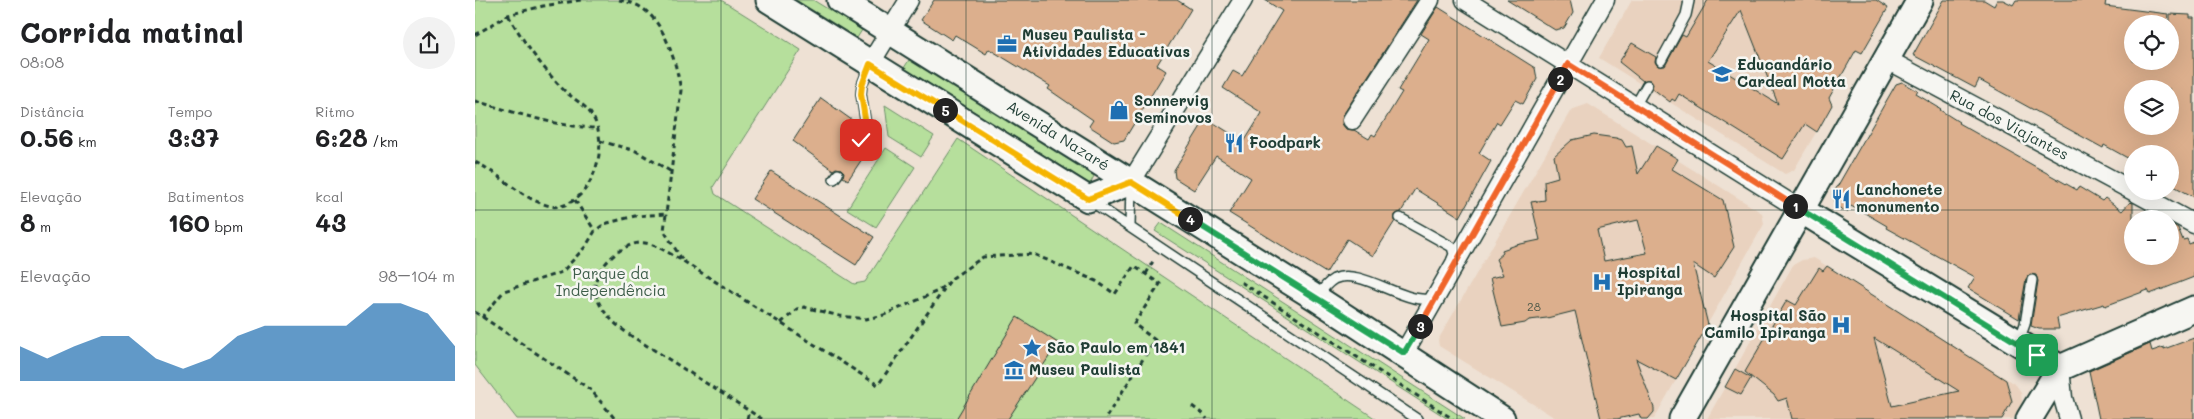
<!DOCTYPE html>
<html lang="pt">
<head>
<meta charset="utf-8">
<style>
	:root { --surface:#fff; --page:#f2f2f2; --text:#202124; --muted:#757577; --accent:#1f6fb2 }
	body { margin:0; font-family:Mali,sans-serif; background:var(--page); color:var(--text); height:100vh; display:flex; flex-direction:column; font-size:19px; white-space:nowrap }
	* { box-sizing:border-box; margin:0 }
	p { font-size:16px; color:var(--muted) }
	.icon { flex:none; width:28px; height:28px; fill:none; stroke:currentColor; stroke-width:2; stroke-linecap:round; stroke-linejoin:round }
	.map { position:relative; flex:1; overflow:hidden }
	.sheet { display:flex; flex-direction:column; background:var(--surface); width:475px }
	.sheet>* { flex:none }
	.buttons { position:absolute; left:1649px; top:15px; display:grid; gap:10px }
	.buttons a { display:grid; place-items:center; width:55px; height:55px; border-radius:50%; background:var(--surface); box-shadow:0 5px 20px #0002; font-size:25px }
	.pin { position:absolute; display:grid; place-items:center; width:42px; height:42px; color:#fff; margin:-21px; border-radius:10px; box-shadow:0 2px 8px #0006 }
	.km { position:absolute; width:25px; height:25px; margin:-12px; border-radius:50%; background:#222; color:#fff; font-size:14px; line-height:25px; text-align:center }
	.round { display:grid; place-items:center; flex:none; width:52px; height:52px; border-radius:26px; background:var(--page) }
	.overview { display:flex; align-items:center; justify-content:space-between; height:85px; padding:0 20px }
	h1 { font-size:28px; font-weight:800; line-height:38px }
	.figures { display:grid; grid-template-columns:repeat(3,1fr); gap:8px; height:85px; padding:5px 20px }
	.figures div { display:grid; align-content:center }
	.figures b { font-size:25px; font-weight:800 }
	.figures small { font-size:14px; font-weight:400 }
	.figures p { font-size:14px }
	.chart { height:140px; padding:10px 20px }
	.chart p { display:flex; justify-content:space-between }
	.chart svg { width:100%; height:90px; margin-top:5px; fill:var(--accent); opacity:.7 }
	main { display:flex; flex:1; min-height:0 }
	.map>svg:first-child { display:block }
</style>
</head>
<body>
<main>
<section class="sheet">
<div class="overview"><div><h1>Corrida matinal</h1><p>08:08</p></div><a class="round"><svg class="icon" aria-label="share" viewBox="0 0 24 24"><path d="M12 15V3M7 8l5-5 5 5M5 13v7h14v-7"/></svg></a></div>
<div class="figures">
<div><p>Distância</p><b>0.56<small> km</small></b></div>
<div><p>Tempo</p><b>3:37</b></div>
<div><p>Ritmo</p><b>6:28<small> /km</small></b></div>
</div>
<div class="figures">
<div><p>Elevação</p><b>8<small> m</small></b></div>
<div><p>Batimentos</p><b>160<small> bpm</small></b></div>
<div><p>kcal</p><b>43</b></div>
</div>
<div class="chart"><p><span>Elevação</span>98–104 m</p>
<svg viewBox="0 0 160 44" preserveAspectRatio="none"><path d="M0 44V27L10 33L20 27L30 22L40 22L50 33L60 38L70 33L80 22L90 17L100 17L110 17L120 17L130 6L140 6L150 11L160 27V44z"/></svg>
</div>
</section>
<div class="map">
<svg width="1719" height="419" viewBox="0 0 1719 419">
	<rect width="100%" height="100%" fill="#eee1d4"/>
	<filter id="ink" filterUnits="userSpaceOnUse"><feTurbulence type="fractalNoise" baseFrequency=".02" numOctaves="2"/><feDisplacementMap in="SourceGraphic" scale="10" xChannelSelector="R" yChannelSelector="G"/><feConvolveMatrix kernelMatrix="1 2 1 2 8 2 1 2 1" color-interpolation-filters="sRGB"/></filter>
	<g filter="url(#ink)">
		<path fill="#e9d2bf" d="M1157,0H1315L1357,105L1319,170L1310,174L1124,58Z
			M1113,104L1287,213L1289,224L1179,419H1082L964,346L963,340L1096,110Z
			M1339,258L1541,385L1546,392L1547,402L1538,419H1232L1318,265L1327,260Z"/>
		<path fill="#b6df9c" stroke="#6a8e68" d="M0,0H246L326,50L238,187L240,194L379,284L390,282L483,139L901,419H42L0,365Z
			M321,0H338L387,30L382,38Z
			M434,60L619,176L615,184L429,68Z
			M410,105L459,136L446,157L414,137Z
			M411,148L440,167L401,227L372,209Z
			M686,223L990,419H973L680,231Z"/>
		<path fill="#dcaf8d" stroke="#1f3d34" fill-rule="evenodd" d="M459,0H702L716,9L682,65L691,71L649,140L639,142L614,126L618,120L573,89L575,86L514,49L511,54L480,35L477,40L446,20Z
			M790,0H942L868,115L867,124L871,129L879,130L894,139L897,134L900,136L927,92L923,90L954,39L946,34L963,7L1060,68L1062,79L1048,104L1040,100L1025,124L1022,122L1004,153L1016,161L985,217L940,189L926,212L920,215V221L898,256L872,239L851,273L754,213L776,178L741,156L719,190L700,178L699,170L731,118L769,142L787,113L748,88L758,71L767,76L807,11Z
			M1032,0H1095L1098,13L1089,28L1080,30Z
			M1233,0H1401L1413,8L1387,53L1381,50L1354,98L1357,105L1342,132L1330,124L1308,159L1204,94L1200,101L1197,99L1195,102L1177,88L1178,84L1175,80L1168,81L1144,62L1157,43L1181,57L1180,62L1183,66H1190L1207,35L1211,37ZM1266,10L1303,104L1233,61Z
			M1469,0H1509L1519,6L1522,0H1528L1538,5L1541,0H1631L1630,6L1693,14L1692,24H1658V61H1695V14L1715,15V18H1719V197L1695,184V154H1658V161L1629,145L1628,148L1504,80L1500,88L1438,55ZM1658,89H1695V126H1658Z
			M1427,82L1443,91L1441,94L1466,109L1465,110L1484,122L1483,123L1602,190L1604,187L1627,201L1630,198L1647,211L1655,202L1658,203V256H1695V223L1703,228L1708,240L1712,239L1714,244L1719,242V277L1675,294L1673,290L1630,306L1629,304L1582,318L1584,329H1564L1556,326L1563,281L1561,275L1555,274L1551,279L1544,319L1493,288L1500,277L1411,228L1412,226L1376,205L1372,212L1361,206L1358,194L1421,84Z
			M346,98L381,123L374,133L380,137L382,144L387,146L391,144L395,147L373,180L368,177L369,172L366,169L361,168L358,170L318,141Z
			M1119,135L1141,138L1147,140L1151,147L1157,146L1163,174L1181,146L1203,159L1197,169L1248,200L1259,247L1239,278L1218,264L1233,325L1201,380L1161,359L1179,408V412L1173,419H1166L1164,414L1142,419H1126L1100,311L1072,318L1054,320L1050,323L1027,327L1015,278L1028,275L1021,259L1028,253L1027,250L1041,245L1065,240L1056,202L1070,200L1069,181L1083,177L1079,156L1097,140ZM1163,220L1172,253L1129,261L1122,230Z
			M296,171L399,237L381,265L277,199Z
			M1352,266L1531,380L1537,401L1527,419H1317L1312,398L1303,401L1299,395L1270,372L1312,300L1321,305L1344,268L1348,271ZM1399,338L1484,391L1417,406Z
			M542,317L583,343L533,419H481Z
			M1719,338V419H1624L1614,371L1675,344L1677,351L1689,347V349Z
			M1260,369L1276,378L1266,395L1250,387Z"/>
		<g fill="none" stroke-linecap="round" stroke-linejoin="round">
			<defs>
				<path id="lane" d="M1186,61L1211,15L1214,1L1213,0
					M1160,106L1172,85
					M386,140L391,125L386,94L387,85L395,64
					M359,179L363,174
					M617,202L942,419
					M925,218L977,247L979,254L977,259
					M655,226L656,184
					M843,296C847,290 852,283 859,279C885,267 924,302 954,299L957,294
					M1544,341L1550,324L1557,280"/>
				<path id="street" d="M990,0L1326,210
					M1411,59L1658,191
					M395,64L434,0
					M877,120L955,0
					M656,182L768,0
					M1658,191L1719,224
					M929,353L1130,0
					M1585,368L1588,398L1594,419"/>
				<path id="secondary" d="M294,0L613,199L656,182
					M365,0L841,298L1027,419
					M1326,210L1585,368
					M1585,368L1719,309
					M1207,419L1445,0
					M1554,419L1585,368"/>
			</defs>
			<use href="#lane" stroke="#1f3d34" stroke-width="12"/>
			<use href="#street" stroke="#1f3d34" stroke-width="21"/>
			<use href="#secondary" stroke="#1f3d34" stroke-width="29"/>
			<path stroke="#1f3d34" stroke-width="3" stroke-dasharray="5 4" stroke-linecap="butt" d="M144,0C149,1 154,2 159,4C189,15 201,63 206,90L189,231L208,261
				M0,35L33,15L68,6L106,0
				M0,101C40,112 80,127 122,128
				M125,141L161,151L195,171
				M0,162C26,174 46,199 75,206C87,209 100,201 108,192C126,170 133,130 111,108C106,103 100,100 96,96C85,88 76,76 67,65C54,50 44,33 33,15
				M100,200L120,231
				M671,274L678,261
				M766,282L978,419
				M0,312L116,390L140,419
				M7,318L29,291L87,272L111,246L120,231L129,224L160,216L191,214
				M306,323L322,309L329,307L365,316L391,319L409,315L463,291L472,283
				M717,406L729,415L732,419
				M272,419L274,411
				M287,419C254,398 220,376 187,355C170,344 148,333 134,317C126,308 121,300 120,287C120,267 150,240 170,243C183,245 197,255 208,261L403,385L476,279L508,257L558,254L621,281L640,294L659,266L685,284L659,324L680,340L630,419"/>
			<use href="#lane" stroke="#f6f6f2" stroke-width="9"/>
			<use href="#street" stroke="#f6f6f2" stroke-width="18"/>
			<use href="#secondary" stroke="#f6f6f2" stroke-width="25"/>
		</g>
	</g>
	<g fill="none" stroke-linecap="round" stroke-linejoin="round" filter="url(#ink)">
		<defs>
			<path id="split-1" d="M1320,206L1562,355"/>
			<path id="split-2" d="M1085,79L1093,64L1320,206"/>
			<path id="split-3" d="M945,326L1085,79"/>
			<path id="split-4" d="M715,219L929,353L945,326"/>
			<path id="split-5" d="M470,110L613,199L656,182L715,219"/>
			<path id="split-6" d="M386,140L391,125L386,94L387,85L395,64L470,110"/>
		</defs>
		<use href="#split-1" stroke="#fff" stroke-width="10"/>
		<use href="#split-2" stroke="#fff" stroke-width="10"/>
		<use href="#split-3" stroke="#fff" stroke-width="10"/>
		<use href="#split-4" stroke="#fff" stroke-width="10"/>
		<use href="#split-5" stroke="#fff" stroke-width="10"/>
		<use href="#split-6" stroke="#fff" stroke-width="10"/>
		<use href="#split-1" stroke="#22a559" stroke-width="6"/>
		<use href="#split-2" stroke="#f0652b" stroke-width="6"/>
		<use href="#split-3" stroke="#f0652b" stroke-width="6"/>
		<use href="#split-4" stroke="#22a559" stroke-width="6"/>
		<use href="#split-5" stroke="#f5b400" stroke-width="6"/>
		<use href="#split-6" stroke="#f5b400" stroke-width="6"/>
	</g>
	<path fill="none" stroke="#1f3d34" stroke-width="1" stroke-opacity="0.55" d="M246,0V419M491,0V419M737,0V419M982,0V419M1228,0V419M1473,0V419M0,210H1719"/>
	<defs>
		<symbol id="office-bare" viewBox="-9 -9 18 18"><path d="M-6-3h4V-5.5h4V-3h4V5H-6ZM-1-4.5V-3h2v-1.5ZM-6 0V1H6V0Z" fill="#1f6fb2" stroke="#f6f6f2" stroke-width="2.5" paint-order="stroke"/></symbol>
		<symbol id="school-bare" viewBox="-9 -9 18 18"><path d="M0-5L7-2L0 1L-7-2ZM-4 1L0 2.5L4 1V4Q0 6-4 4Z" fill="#1f6fb2" stroke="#f6f6f2" stroke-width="2.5" paint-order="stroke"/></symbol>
		<symbol id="shop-bare" viewBox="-9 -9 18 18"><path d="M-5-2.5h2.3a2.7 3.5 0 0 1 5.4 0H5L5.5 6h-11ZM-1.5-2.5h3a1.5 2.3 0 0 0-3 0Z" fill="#1f6fb2" stroke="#f6f6f2" stroke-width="2.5" paint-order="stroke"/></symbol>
		<symbol id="restaurant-bare" viewBox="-9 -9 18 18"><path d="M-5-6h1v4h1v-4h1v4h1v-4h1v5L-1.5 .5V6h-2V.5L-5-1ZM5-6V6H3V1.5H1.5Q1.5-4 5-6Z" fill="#1f6fb2" stroke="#f6f6f2" stroke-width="2.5" paint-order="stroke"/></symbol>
		<symbol id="hospital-bare" viewBox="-9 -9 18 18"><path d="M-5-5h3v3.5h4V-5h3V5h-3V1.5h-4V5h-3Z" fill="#1f6fb2" stroke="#f6f6f2" stroke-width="2.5" paint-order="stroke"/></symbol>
		<symbol id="sight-bare" viewBox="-9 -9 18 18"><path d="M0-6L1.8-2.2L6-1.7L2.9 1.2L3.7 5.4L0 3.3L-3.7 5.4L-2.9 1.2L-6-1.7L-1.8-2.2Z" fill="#1f6fb2" stroke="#f6f6f2" stroke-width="2.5" paint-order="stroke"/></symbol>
		<symbol id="museum-bare" viewBox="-9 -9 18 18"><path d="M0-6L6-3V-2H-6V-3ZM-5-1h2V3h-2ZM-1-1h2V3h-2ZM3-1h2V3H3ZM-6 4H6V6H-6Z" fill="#1f6fb2" stroke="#f6f6f2" stroke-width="2.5" paint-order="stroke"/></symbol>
	</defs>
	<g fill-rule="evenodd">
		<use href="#office-bare" x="518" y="30" width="28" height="28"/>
		<use href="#school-bare" x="1233" y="60" width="28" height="28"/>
		<use href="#shop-bare" x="630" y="96" width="28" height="28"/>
		<use href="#restaurant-bare" x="745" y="129" width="28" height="28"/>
		<use href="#restaurant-bare" x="1352" y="185" width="28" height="28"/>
		<use href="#hospital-bare" x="1113" y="268" width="28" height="28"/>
		<use href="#hospital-bare" x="1352" y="311" width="28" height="28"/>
		<use href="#sight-bare" x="543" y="334" width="28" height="28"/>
		<use href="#museum-bare" x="525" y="356" width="28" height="28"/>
	</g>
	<g text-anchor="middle" stroke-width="5" stroke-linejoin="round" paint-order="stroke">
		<g font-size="12" fill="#4e5a4a">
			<text x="1059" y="311">28</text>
		</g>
		<g font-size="15" font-weight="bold" fill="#1f3d34" stroke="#f6f6f2" text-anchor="start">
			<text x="547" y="40">Museu Paulista -<tspan x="547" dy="17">Atividades Educativas</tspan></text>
			<text x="1262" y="70">Educandário<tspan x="1262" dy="17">Cardeal Motta</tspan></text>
			<text x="659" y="106">Sonnervig<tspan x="659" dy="17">Seminovos</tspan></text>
			<text x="774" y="148">Foodpark</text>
			<text x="1381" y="195">Lanchonete<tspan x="1381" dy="17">monumento</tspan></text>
			<text x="1142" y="278">Hospital<tspan x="1142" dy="17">Ipiranga</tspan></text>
			<text x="1351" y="321" text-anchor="end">Hospital São<tspan x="1351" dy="17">Camilo Ipiranga</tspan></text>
			<text x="572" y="353">São Paulo em 1841</text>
			<text x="554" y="375">Museu Paulista</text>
		</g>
		<g font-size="15" fill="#1f3d34" stroke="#f6f6f2">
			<text transform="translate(1534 125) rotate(28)" y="5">Rua dos Viajantes</text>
			<text transform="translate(583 136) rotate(32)" y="5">Avenida Nazaré</text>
		</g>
		<g font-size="15" fill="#3d5d49" stroke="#f6f6f2">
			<text x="136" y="279">Parque da<tspan x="136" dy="17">Independência</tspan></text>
		</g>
	</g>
</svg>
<div class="buttons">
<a><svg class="icon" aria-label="locate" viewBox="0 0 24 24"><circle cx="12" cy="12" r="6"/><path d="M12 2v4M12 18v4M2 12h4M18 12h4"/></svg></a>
<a><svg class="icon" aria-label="layers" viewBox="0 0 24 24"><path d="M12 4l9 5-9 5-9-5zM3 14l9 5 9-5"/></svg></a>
<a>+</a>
<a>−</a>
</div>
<div class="pin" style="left:1562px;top:355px;background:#1e9e55"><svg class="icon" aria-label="arrive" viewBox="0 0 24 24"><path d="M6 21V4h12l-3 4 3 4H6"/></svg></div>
<div class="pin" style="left:386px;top:140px;background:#d93025"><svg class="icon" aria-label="check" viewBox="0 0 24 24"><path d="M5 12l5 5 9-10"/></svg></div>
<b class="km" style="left:1320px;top:206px">1</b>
<b class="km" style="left:1085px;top:79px">2</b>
<b class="km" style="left:945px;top:326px">3</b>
<b class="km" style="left:715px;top:219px">4</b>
<b class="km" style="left:470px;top:110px">5</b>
</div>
</main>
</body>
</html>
